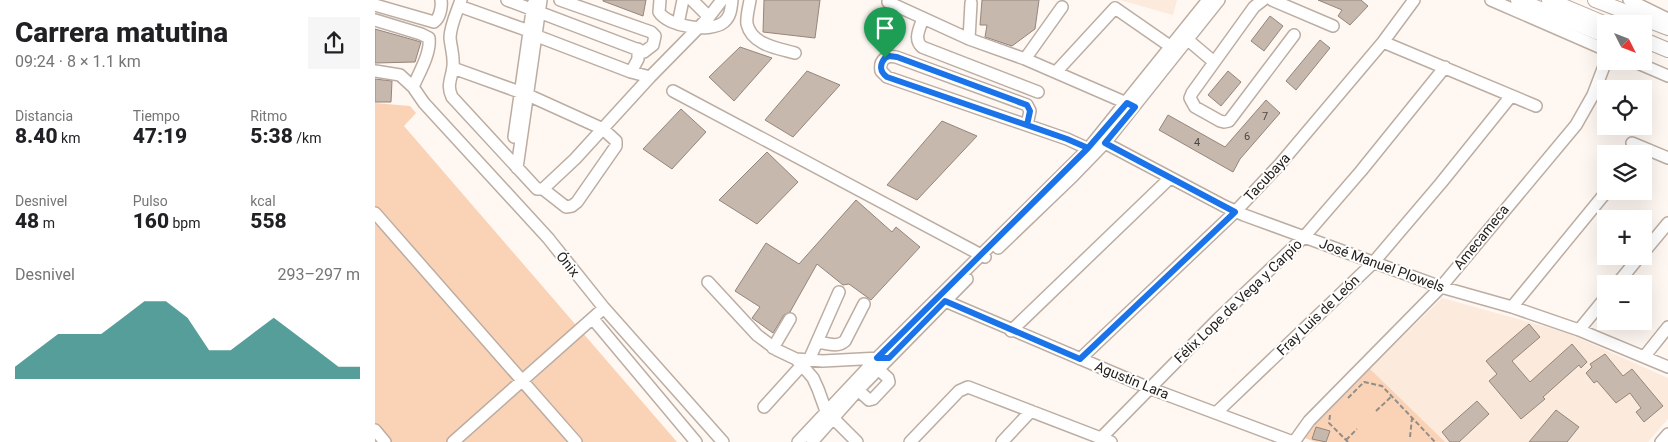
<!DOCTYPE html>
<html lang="es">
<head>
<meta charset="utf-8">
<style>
	:root { --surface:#fff; --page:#f6f6f6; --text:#202124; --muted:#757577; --accent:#0f766e }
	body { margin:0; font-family:Roboto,sans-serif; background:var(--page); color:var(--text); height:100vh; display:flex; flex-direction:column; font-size:19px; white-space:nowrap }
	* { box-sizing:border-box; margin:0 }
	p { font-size:16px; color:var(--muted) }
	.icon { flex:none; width:28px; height:28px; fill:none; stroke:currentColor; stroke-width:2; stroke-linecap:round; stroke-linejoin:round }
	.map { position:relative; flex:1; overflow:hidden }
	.panel { display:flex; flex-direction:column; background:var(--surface); width:375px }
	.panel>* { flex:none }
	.needle { width:32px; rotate:132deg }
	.buttons { position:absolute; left:1222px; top:15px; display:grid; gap:10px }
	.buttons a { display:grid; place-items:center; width:55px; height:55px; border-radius:0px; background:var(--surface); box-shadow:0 5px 20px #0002; font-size:25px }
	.pin { position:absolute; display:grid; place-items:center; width:42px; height:42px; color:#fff; margin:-51px -21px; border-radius:50% 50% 50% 0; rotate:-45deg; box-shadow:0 0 5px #0007 }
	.pin .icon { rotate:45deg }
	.round { display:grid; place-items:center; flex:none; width:52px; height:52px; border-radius:0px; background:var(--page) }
	.overview { display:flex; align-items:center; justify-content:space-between; height:85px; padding:0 15px }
	h1 { font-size:28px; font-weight:800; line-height:38px }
	.stats { display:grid; grid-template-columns:repeat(3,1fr); gap:8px; height:85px; padding:5px 15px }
	.stats div { display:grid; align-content:center }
	.stats b { font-size:21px; font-weight:800 }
	.stats small { font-size:14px; font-weight:400 }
	.stats p { font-size:14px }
	.chart { height:140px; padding:10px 15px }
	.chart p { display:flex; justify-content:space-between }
	.chart svg { width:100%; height:90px; margin-top:5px; fill:var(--accent); opacity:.7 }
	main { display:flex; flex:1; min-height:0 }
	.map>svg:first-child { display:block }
</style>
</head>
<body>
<main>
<section class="panel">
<div class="overview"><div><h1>Carrera matutina</h1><p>09:24 · 8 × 1.1 km</p></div><a class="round"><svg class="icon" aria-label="share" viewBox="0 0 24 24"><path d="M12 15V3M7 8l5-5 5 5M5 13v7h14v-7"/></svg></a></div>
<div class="stats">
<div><p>Distancia</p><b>8.40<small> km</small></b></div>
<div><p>Tiempo</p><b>47:19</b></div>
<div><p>Ritmo</p><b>5:38<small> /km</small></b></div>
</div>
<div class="stats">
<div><p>Desnivel</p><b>48<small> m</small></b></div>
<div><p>Pulso</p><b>160<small> bpm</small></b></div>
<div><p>kcal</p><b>558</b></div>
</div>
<div class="chart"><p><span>Desnivel</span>293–297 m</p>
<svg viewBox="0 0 160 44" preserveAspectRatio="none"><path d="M0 44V38L10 30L20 22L30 22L40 22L50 14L60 6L70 6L80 14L90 30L100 30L110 22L120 14L130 22L140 30L150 38L160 38V44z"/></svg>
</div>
</section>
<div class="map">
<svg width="1293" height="442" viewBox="0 0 1293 442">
	<rect width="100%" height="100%" fill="#fef7f2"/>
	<path fill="#fceadc" d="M745,0H802L798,15Z
		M1067,298L1190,332L1293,378V419L1273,442H941L944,419Z"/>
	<path fill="#fad3b6" d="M0,103L35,106L41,113L29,126L302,442H0Z
		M995,369L1070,442H940L930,438L944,419Z"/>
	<path fill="#c7b8ad" stroke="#94867b" d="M228,0H271L268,16L228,1Z
		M389,0H445L440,38L388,32Z
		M607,0H664L660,29L637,46L610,37L612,25H605Z
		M943,0H986L993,6L975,25L963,16L967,10Z
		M895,16L908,26L889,51L876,41Z
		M0,29L46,42L40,62L0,63Z
		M945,40L955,48L921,90L911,81Z
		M365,47L397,58L359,101L334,77Z
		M432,71L465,85L418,137L390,120Z
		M853,71L866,82L846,106L833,95Z
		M0,79L17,81L16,102H0Z
		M891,100L905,113L865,159L858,172L784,130L793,115L850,147Z
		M306,109L331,132L297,169L268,149Z
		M567,121L602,136L542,200L512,185Z
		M392,152L423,182L382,224L344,200Z
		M481,200L517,232L521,227L545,247L496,300L474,284L468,285L442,264L415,312L409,315L398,333L377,318L385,307L360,291L391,243L424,264Z
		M1154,324L1165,337L1137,361L1155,382L1197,344L1212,362L1206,368L1204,365L1168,397L1170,399L1146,419L1114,381L1122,374L1111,361Z
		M1230,354L1248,376L1257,369L1288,406L1269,422L1261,412L1266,408L1255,393L1241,403L1222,381L1219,383L1211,373L1217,367L1215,364Z
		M1102,401L1114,414L1084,442H1075L1067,432Z
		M1181,410L1204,427L1192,442H1154Z
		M941,427L955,431L951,442L937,439Z"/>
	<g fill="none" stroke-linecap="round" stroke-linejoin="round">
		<defs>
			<path id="minor" d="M132,0L269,52L278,45L280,36L276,32L185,0
				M285,0L284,12C293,27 336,33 349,22C356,16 356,8 357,0
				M317,0L334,17
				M375,0C374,7 371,17 372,24C377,45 402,48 420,53
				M888,0L879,7L817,93L815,98L820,107L845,121L849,122L854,121L919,35
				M897,0L958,26
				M1116,0L1231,50
				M1254,0L1293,19
				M513,2L594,39
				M596,3L594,39L650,59L756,105
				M0,5L59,22C65,18 67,7 66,0
				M84,6L154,31L162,36L256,72L275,77
				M548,18C545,28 538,39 547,47L663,92
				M0,20L46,34L54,38C56,53 44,73 38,87
				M303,24L308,0
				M813,40L839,62
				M1008,42L1161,106
				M650,59L687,7
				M1258,61L1293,76
				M78,68L153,95L228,129L241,141V146L202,202L197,206L191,207L168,189H162L77,97C71,85 77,78 78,66C79,56 76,48 75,38C75,26 82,12 86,0
				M0,71L25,75L38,87L49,103L173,238L229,308L348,442
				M256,72L263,59V49
				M681,72L740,8L802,51
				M298,91L610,257
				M652,125L655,111L652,105L521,57C511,55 504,60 506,71L512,77L692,139L718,151
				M139,137L158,4
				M730,143L849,206L869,215L1066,287L1137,307L1204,330L1293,367
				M1257,143L1293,158
				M142,168L166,0
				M168,189L200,159L275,77L334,17L347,0
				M0,213L201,442
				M623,248L698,176L730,143L844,0
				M1269,252L1293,223
				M333,282L382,335L402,350L421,359L432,371L438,378L443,389L451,411L482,442
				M1242,284L1265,256
				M566,298L570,301L774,388L918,442
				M1137,307L1232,191
				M218,319L321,442
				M1204,330L1231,297
				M636,331L795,178
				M442,342C451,343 462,348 470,341L489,304
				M398,348L415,319
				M1269,357L1293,327
				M421,359L448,361L505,358
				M705,359L860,212L905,164L1008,42L1039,0
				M434,360L464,292
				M483,390L494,400L498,399L514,382L513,378L503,369
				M389,407L427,365
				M841,413L998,263L1066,183L1136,96
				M0,430L10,442
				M726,438L843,319L929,237L986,171L1070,67
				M78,442L229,308
				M423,442L502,358L713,149L833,0
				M437,442L483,390L592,279
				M535,442L584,391L593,387L736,442
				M627,442L656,411
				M919,442L934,421L1066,287L1201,125L1218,95L1231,61
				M1286,442L1293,434"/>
			<path id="major" d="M1143,0L1231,36
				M1174,0L1231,24
				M1220,0L1293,28
				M1269,40L1293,50"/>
		</defs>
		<use href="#minor" stroke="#bcada2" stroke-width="14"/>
		<use href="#major" stroke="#bcada2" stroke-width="16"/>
		<path stroke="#938d88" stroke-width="2" stroke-dasharray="5 2.5" stroke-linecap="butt" d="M973,398L989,382L1007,386L1060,442
			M1001,411L1017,396
			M955,415L954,423L973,442
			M1035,437L1037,418
			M971,440L982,429"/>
		<use href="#minor" stroke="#fff" stroke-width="11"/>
		<use href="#major" stroke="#fff" stroke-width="14"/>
	</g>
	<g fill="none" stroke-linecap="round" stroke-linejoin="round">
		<defs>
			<path id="route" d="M510,58C504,65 505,72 512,77L692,139L713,148L502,358H514L570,301L705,359L860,212L730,143L760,107L752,103L713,148L692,139L652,125L655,111L652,105L522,57L514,56L510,58"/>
		</defs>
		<use href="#route" stroke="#fff" stroke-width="10"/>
		<use href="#route" stroke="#1a73e8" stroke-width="6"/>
	</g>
	<g text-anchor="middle" stroke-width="4" stroke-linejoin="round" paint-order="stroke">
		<g font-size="11" fill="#4e4640">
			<text x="890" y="120">7</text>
			<text x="872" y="140">6</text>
			<text x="822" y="146">4</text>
		</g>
		<g font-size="14" fill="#26201c" stroke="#fff">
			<text transform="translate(892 177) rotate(-47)" y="5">Tacubaya</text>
			<text transform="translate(1106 237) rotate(-51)" y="5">Amecameca</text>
			<text transform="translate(193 264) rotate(51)" y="5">Ónix</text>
			<text transform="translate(1007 265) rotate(20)" y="5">José Manuel Plowels</text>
			<text transform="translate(863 301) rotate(-44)" y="5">Félix Lope de Vega y Carpio</text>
			<text transform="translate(943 315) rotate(-44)" y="5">Fray Luis de León</text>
			<text transform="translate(757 380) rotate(22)" y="5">Agustín Lara</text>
		</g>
	</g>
</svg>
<div class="buttons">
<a><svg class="needle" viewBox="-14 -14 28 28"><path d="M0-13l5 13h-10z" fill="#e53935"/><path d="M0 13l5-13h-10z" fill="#757577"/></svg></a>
<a><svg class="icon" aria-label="locate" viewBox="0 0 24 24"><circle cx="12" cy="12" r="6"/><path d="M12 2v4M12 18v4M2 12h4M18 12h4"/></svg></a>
<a><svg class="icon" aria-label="layers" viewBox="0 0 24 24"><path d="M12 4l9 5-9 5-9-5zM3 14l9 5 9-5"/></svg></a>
<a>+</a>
<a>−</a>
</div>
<div class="pin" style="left:510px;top:58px;background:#1e9e55"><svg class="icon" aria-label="arrive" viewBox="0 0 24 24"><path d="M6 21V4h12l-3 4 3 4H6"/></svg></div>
</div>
</main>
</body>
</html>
